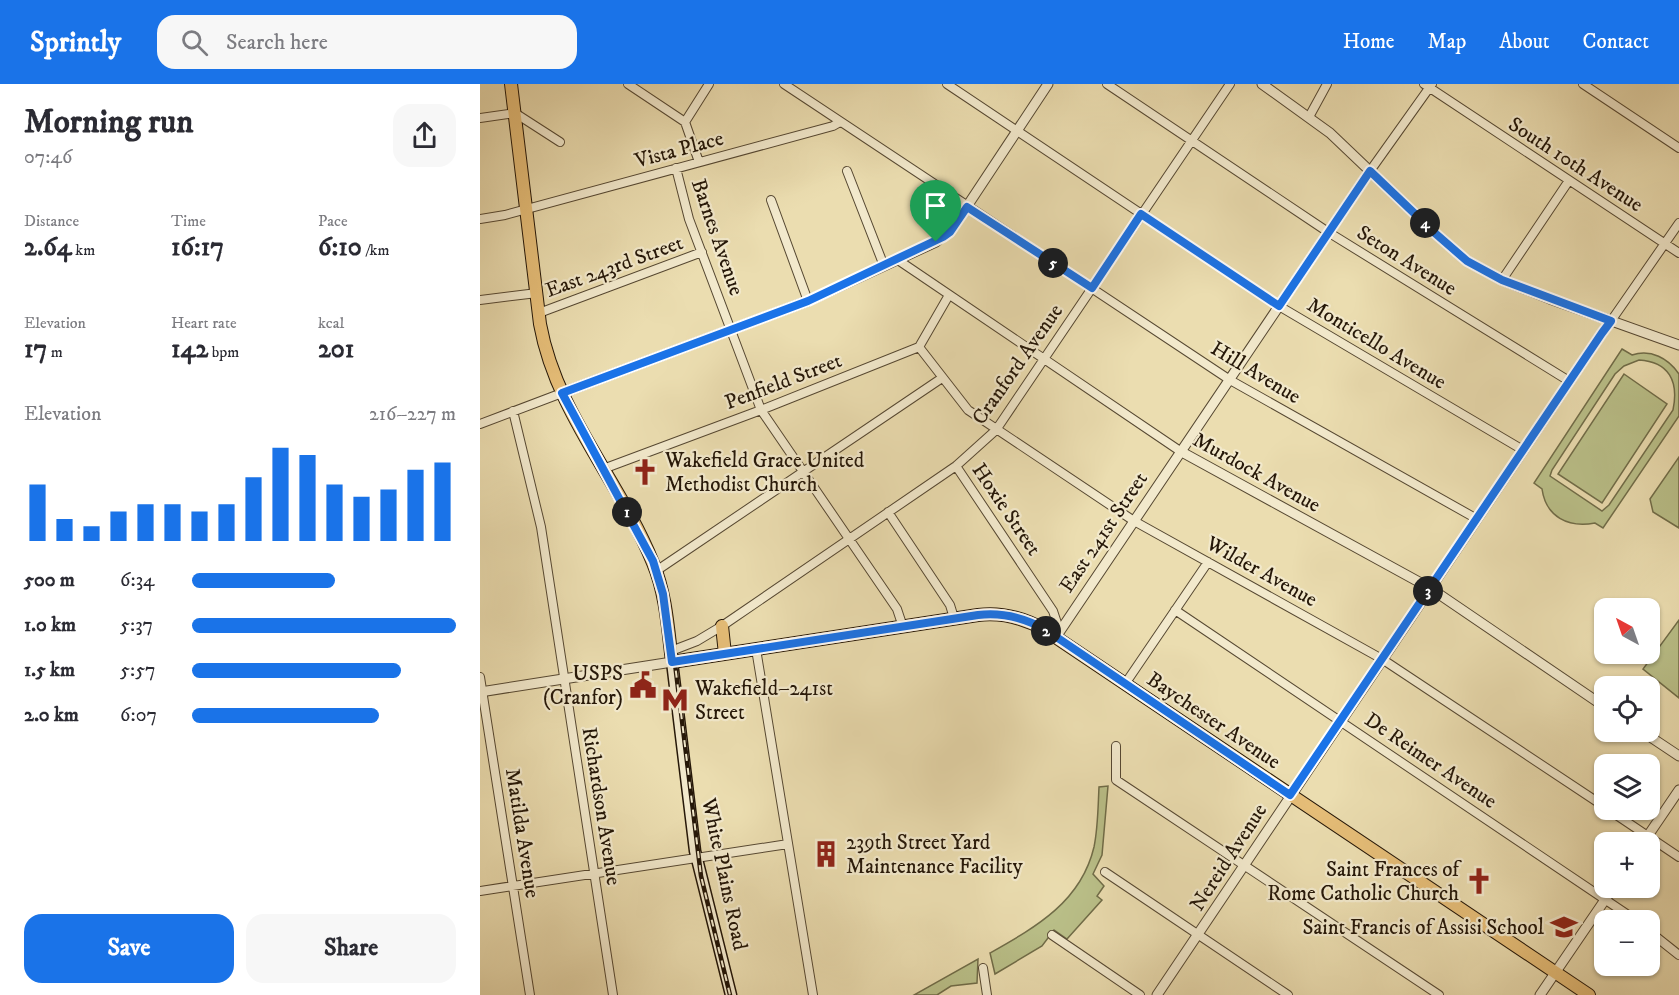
<!DOCTYPE html>
<html lang="en">
<head>
<meta charset="utf-8">
<style>
	:root { --surface:#fff; --page:#f7f7f7; --text:#2b2b33; --muted:#7c7c81; --accent:#1a73e8 }
	body { margin:0; font-family:"IM FELL DW Pica",serif; background:var(--page); color:var(--text); height:100vh; display:flex; flex-direction:column; font-size:22px; white-space:nowrap }
	* { box-sizing:border-box; margin:0 }
	p { font-size:20px; color:var(--muted) }
	.icon { flex:none; width:33px; height:33px; fill:none; stroke:currentColor; stroke-width:2; stroke-linecap:round; stroke-linejoin:round }
	.map { position:relative; flex:1; overflow:hidden }
	.sheet { display:flex; flex-direction:column; background:var(--surface); width:480px }
	.sheet>* { flex:none }
	.needle { width:39px; rotate:320deg }
	.buttons { position:absolute; left:1114px; top:514px; display:grid; gap:12px }
	.buttons a { display:grid; place-items:center; width:66px; height:66px; border-radius:12px; background:var(--surface); box-shadow:0 2px 4px #0004; font-size:30px }
	.pin { position:absolute; display:grid; place-items:center; width:51px; height:51px; color:#fff; margin:-62px -26px; border-radius:50% 50% 50% 0; rotate:-45deg; box-shadow:0 0 6px #0007 }
	.pin .icon { rotate:45deg }
	.km { position:absolute; width:30px; height:30px; margin:-15px; border-radius:50%; background:#222; color:#fff; font-size:16px; line-height:30px; text-align:center }
	.round { display:grid; place-items:center; flex:none; width:63px; height:63px; border-radius:18px; background:var(--page) }
	.head { display:flex; align-items:center; justify-content:space-between; height:102px; padding:0 24px }
	h1 { font-size:33px; font-weight:700; line-height:45px }
	.stats { display:grid; grid-template-columns:repeat(3,1fr); gap:9px; height:102px; padding:6px 24px }
	.stats div { display:grid; align-content:center }
	.stats b { font-size:26px; font-weight:700 }
	.stats small { font-size:16px; font-weight:400 }
	.stats p { font-size:16px }
	.chart { height:168px; padding:12px 24px }
	.chart p { display:flex; justify-content:space-between }
	.chart svg { width:100%; height:108px; margin-top:6px; stroke:var(--accent); stroke-width:6 }
	.action { display:flex; gap:12px; margin-top:auto; padding:12px 24px }
	.action a { flex:1; height:69px; border-radius:18px; background:var(--accent); color:#fff; font-size:24px; font-weight:700; line-height:69px; text-align:center }
	.action a+a { background:var(--page); color:var(--text) }
	ul { padding:0 24px; list-style:none; font-size:20px }
	li { display:grid; grid-template-columns:96px 72px 1fr; align-items:center; height:45px }
	li i { height:15px; border-radius:8px; background:var(--accent) }
	header { display:flex; align-items:center; gap:36px; box-sizing:border-box; height:84px; padding:0 30px; background:var(--accent); color:#fff }
	header strong { font-size:28px }
	nav { display:flex; gap:33px; margin-inline-start:auto; font-size:21px }
	.search { width:420px; height:54px; background:var(--page); display:flex; align-items:center; gap:15px; box-sizing:border-box; padding:0 21px; border-radius:18px; color:var(--muted); font-size:22px }
	main { display:flex; flex:1; min-height:0 }
	.map>svg:first-child { display:block }
</style>
</head>
<body>
<header>
<strong>Sprintly</strong>
<div class="search"><svg class="icon" aria-label="search" viewBox="0 0 24 24"><circle cx="10" cy="10" r="6"/><path d="M15 15l6 6"/></svg>Search here</div>
<nav><a>Home</a><a>Map</a><a>About</a><a>Contact</a></nav>
</header>
<main>
<section class="sheet">
<div class="head"><div><h1>Morning run</h1><p>07:46</p></div><a class="round"><svg class="icon" aria-label="share" viewBox="0 0 24 24"><path d="M12 15V3M7 8l5-5 5 5M5 13v7h14v-7"/></svg></a></div>
<div class="stats">
<div><p>Distance</p><b>2.64<small> km</small></b></div>
<div><p>Time</p><b>16:17</b></div>
<div><p>Pace</p><b>6:10<small> /km</small></b></div>
</div>
<div class="stats">
<div><p>Elevation</p><b>17<small> m</small></b></div>
<div><p>Heart rate</p><b>142<small> bpm</small></b></div>
<div><p>kcal</p><b>201</b></div>
</div>
<div class="chart"><p><span>Elevation</span>216–227 m</p>
<svg viewBox="0 0 160 44" preserveAspectRatio="none"><path d="M5 44V21M15 44V35M25 44V38M35 44V32M45 44V29M55 44V29M65 44V32M75 44V29M85 44V18M95 44V6M105 44V9M115 44V21M125 44V26M135 44V23M145 44V15M155 44V12"/></svg>
</div>
<ul>
<li><b>500 m</b>6:34<i style="width:54%"></i></li>
<li><b>1.0 km</b>5:37<i style="width:100%"></i></li>
<li><b>1.5 km</b>5:57<i style="width:79%"></i></li>
<li><b>2.0 km</b>6:07<i style="width:71%"></i></li>
</ul>
<div class="action"><a>Save</a><a>Share</a></div>
</section>
<div class="map">
<svg width="1199" height="911" viewBox="0 0 1199 911">
	<rect width="100%" height="100%" fill="#ebddb0"/>
	<filter id="stains"><feTurbulence type="fractalNoise" baseFrequency=".00333" numOctaves="4"/><feColorMatrix values="0 0 0 0 .2 0 0 0 0 .09 0 0 0 0 .02 0 0 0 .5 -.17"/></filter>
	<radialGradient id="worn" r=".72"><stop offset=".6" stop-color="#630" stop-opacity="0"/><stop offset="1" stop-color="#630" stop-opacity=".3"/></radialGradient>
	<path fill="#bac089" stroke="#706c48" stroke-width="1.5" fill-rule="evenodd" d="M1142,265L1152,271C1171,265 1188,274 1199,290V332L1123,444L1115,439C1088,444 1066,433 1062,405L1054,399ZM1159,276C1189,278 1199,297 1193,326L1129,421L1122,427L1070,392L1072,386L1135,290L1144,282Z
		M1144,290L1187,320L1122,419L1078,390Z
		M1199,373V444L1173,428L1170,415Z
		M1199,536V614L1163,585Z
		M628,702L622,771L613,790L624,802L617,812L622,816L587,855L574,846L562,862L515,890L510,869C556,843 601,818 614,763C618,744 618,723 619,703Z
		M498,875L497,899L471,902L457,911H434Z"/>
	<g fill="none" stroke-linecap="round" stroke-linejoin="round">
		<defs>
			<path id="minor" d="M148,0L205,38
				M304,0L750,296L997,435
				M467,0L799,222L1043,366
				M627,0L848,148L1089,297
				M944,0L1199,169
				M1103,0L1199,64
				M829,33L847,0
				M0,34L35,29L80,58
				M219,78L205,38L229,0
				M196,84L209,135L281,326L417,525L423,543
				M367,87L404,182
				M890,87L952,0
				M291,116L328,217
				M0,135L25,131L353,42L360,38
				M418,176L700,367
				M1022,196L1088,98
				M0,216L57,209
				M59,229L222,168
				M1131,237L1199,139
				M439,263L488,326L654,437L902,575L1125,723
				M33,327L61,443L133,911
				M0,340L82,309
				M476,382L573,527L577,539L576,552
				M123,385L281,326L439,263L469,211
				M408,428L470,521L474,534
				M176,487L462,294
				M695,526L1157,837
				M276,565L333,911
				M191,567L217,557L242,542L476,382L516,346L750,0
				M0,593L50,911
				M645,600L728,478
				M636,662V696L959,911
				M1129,726L1199,773
				M625,788L808,911
				M0,807L308,760
				M1170,848L1199,871
				M572,851L660,911
				M503,884L507,911"/>
			<path id="tertiary" d="M782,0L850,49L956,150L987,177L1022,196L1070,215L1199,261
				M82,309L328,217L456,158L474,142L568,0
				M700,367L950,504L1125,623
				M576,553L890,87
				M0,608L192,578
				M1163,648L1199,672
				M1163,759L1199,706
				M677,911L1122,249L1131,237
				M1060,911L1133,804"/>
			<path id="secondary" d="M192,578L215,767L251,911"/>
			<path id="primary" d="M31,0L60,240C76,329 140,397 173,479C186,510 188,545 192,578L498,531C523,528 544,534 565,546L1109,911
				M242,542L245,570"/>
		</defs>
		<use href="#minor" stroke="#564832" stroke-width="10"/>
		<use href="#tertiary" stroke="#564832" stroke-width="11"/>
		<use href="#secondary" stroke="#251708" stroke-width="13"/>
		<use href="#primary" stroke="#251708" stroke-width="14"/>
		<use href="#minor" stroke="#f2e9cc" stroke-width="8"/>
		<use href="#tertiary" stroke="#f2e9cc" stroke-width="9"/>
		<use href="#secondary" stroke="#f2e9cc" stroke-width="10"/>
		<use href="#primary" stroke="#e6be78" stroke-width="12"/>
		<defs>
			<path id="rail" d="M189,531L221,792L250,911"/>
		</defs>
		<use href="#rail" stroke="#251708" stroke-width="4.5"/>
		<use href="#rail" stroke="#f2e9cc" stroke-width="2" stroke-dasharray="7" stroke-linecap="butt"/>
	</g>
	<g fill="none" stroke-linecap="round" stroke-linejoin="round">
		<defs>
			<path id="route" d="M890,87L956,150L987,177L1022,196L1131,237L1122,249L810,711L566,546C545,534 523,528 498,531L192,578L183,510L173,477L82,309L328,217L463,153L470,148L487,123L612,204L661,130L799,222Z"/>
		</defs>
		<use href="#route" stroke="#fff" stroke-width="12"/>
		<use href="#route" stroke="#1a73e8" stroke-width="8"/>
	</g>
	<defs>
		<symbol id="church-bare" viewBox="-9 -9 18 18"><path d="M-1.2-6h2.4v3.5h3.3v2.4h-3.3V6h-2.4V-.1h-3.3v-2.4h3.3Z" fill="#8f2418" stroke="#f2e9cc" stroke-width="2.5" paint-order="stroke"/></symbol>
		<symbol id="civic-bare" viewBox="-9 -9 18 18"><path d="M-.6-6.5H3V-4.5H.6V-3L4-1V1h2V6H-6V1h2V-1L-.6-3ZM-1.2 2.5V6h2.4V2.5Z" fill="#8f2418" stroke="#f2e9cc" stroke-width="2.5" paint-order="stroke"/></symbol>
		<symbol id="metro-bare" viewBox="-9 -9 18 18"><path d="M-5.5 5V-5H-3L0 0L3-5H5.5V5H3V-.5L0 4L-3-.5V5Z" fill="#8f2418" stroke="#f2e9cc" stroke-width="2.5" paint-order="stroke"/></symbol>
		<symbol id="building-bare" viewBox="-9 -9 18 18"><path d="M-4-6H4V6H1V3H-1V6H-4ZM-2.5-4.3h1.7v1.8h-1.7ZM.8-4.3h1.7v1.8H.8ZM-2.5-1h1.7V.8h-1.7ZM.8-1h1.7V.8H.8Z" fill="#8f2418" stroke="#f2e9cc" stroke-width="2.5" paint-order="stroke"/></symbol>
		<symbol id="school-bare" viewBox="-9 -9 18 18"><path d="M0-5L7-2L0 1L-7-2ZM-4 1L0 2.5L4 1V4Q0 6-4 4Z" fill="#8f2418" stroke="#f2e9cc" stroke-width="2.5" paint-order="stroke"/></symbol>
	</defs>
	<g fill-rule="evenodd">
		<use href="#church-bare" x="146" y="369" width="38" height="38"/>
		<use href="#civic-bare" x="144" y="582" width="38" height="38"/>
		<use href="#metro-bare" x="176" y="597" width="38" height="38"/>
		<use href="#building-bare" x="327" y="751" width="38" height="38"/>
		<use href="#church-bare" x="980" y="778" width="38" height="38"/>
		<use href="#school-bare" x="1065" y="824" width="38" height="38"/>
	</g>
	<g text-anchor="middle" stroke-width="4.5" stroke-linejoin="round" paint-order="stroke">
		<g font-size="21" fill="#251708" stroke="#f2e9cc">
			<text transform="translate(199 65) rotate(-15)" y="7">Vista Place</text>
			<text transform="translate(1096 80) rotate(33)" y="7">South 10th Avenue</text>
			<text transform="translate(238 153) rotate(71)" y="7">Barnes Avenue</text>
			<text transform="translate(927 176) rotate(32)" y="7">Seton Avenue</text>
			<text transform="translate(134 182) rotate(-20)" y="7">East 243rd Street</text>
			<text transform="translate(897 259) rotate(31)" y="7">Monticello Avenue</text>
			<text transform="translate(537 280) rotate(-55)" y="7">Cranford Avenue</text>
			<text transform="translate(776 288) rotate(31)" y="7">Hill Avenue</text>
			<text transform="translate(303 297) rotate(-21)" y="7">Penfield Street</text>
			<text transform="translate(777 388) rotate(29)" y="7">Murdock Avenue</text>
			<text transform="translate(527 425) rotate(56)" y="7">Hoxie Street</text>
			<text transform="translate(623 448) rotate(-56)" y="7">East 241st Street</text>
			<text transform="translate(782 487) rotate(29)" y="7">Wilder Avenue</text>
			<text transform="translate(734 636) rotate(34)" y="7">Baychester Avenue</text>
			<text transform="translate(951 676) rotate(34)" y="7">De Reimer Avenue</text>
			<text transform="translate(122 722) rotate(81)" y="7">Richardson Avenue</text>
			<text transform="translate(43 749) rotate(81)" y="7">Matilda Avenue</text>
			<text transform="translate(748 773) rotate(-57)" y="7">Nereid Avenue</text>
			<text transform="translate(245 790) rotate(78)" y="7">White Plains Road</text>
		</g>
		<g font-size="21" fill="#251708" stroke="#f2e9cc" text-anchor="start">
			<text x="185" y="383">Wakefield Grace United<tspan x="185" dy="24">Methodist Church</tspan></text>
			<text x="143" y="596" text-anchor="end">USPS<tspan x="143" dy="24">(Cranfor)</tspan></text>
			<text x="215" y="611">Wakefield–241st<tspan x="215" dy="24">Street</tspan></text>
			<text x="366" y="765">239th Street Yard<tspan x="366" dy="24">Maintenance Facility</tspan></text>
			<text x="979" y="792" text-anchor="end">Saint Frances of<tspan x="979" dy="24">Rome Catholic Church</tspan></text>
			<text x="1064" y="850" text-anchor="end">Saint Francis of Assisi School</text>
		</g>
	</g>
	<rect width="100%" height="100%" filter="url(#stains)"/>
	<rect width="100%" height="100%" fill="url(#worn)"/>
</svg>
<div class="buttons">
<a><svg class="needle" viewBox="-14 -14 28 28"><path d="M0-13l5 13h-10z" fill="#e53935"/><path d="M0 13l5-13h-10z" fill="#7c7c81"/></svg></a>
<a><svg class="icon" aria-label="locate" viewBox="0 0 24 24"><circle cx="12" cy="12" r="6"/><path d="M12 2v4M12 18v4M2 12h4M18 12h4"/></svg></a>
<a><svg class="icon" aria-label="layers" viewBox="0 0 24 24"><path d="M12 4l9 5-9 5-9-5zM3 14l9 5 9-5"/></svg></a>
<a>+</a>
<a>−</a>
</div>
<div class="pin" style="left:456px;top:158px;background:#1e9e55"><svg class="icon" aria-label="arrive" viewBox="0 0 24 24"><path d="M6 21V4h12l-3 4 3 4H6"/></svg></div>
<b class="km" style="left:147px;top:428px">1</b>
<b class="km" style="left:566px;top:547px">2</b>
<b class="km" style="left:948px;top:507px">3</b>
<b class="km" style="left:945px;top:139px">4</b>
<b class="km" style="left:573px;top:179px">5</b>
</div>
</main>
</body>
</html>
